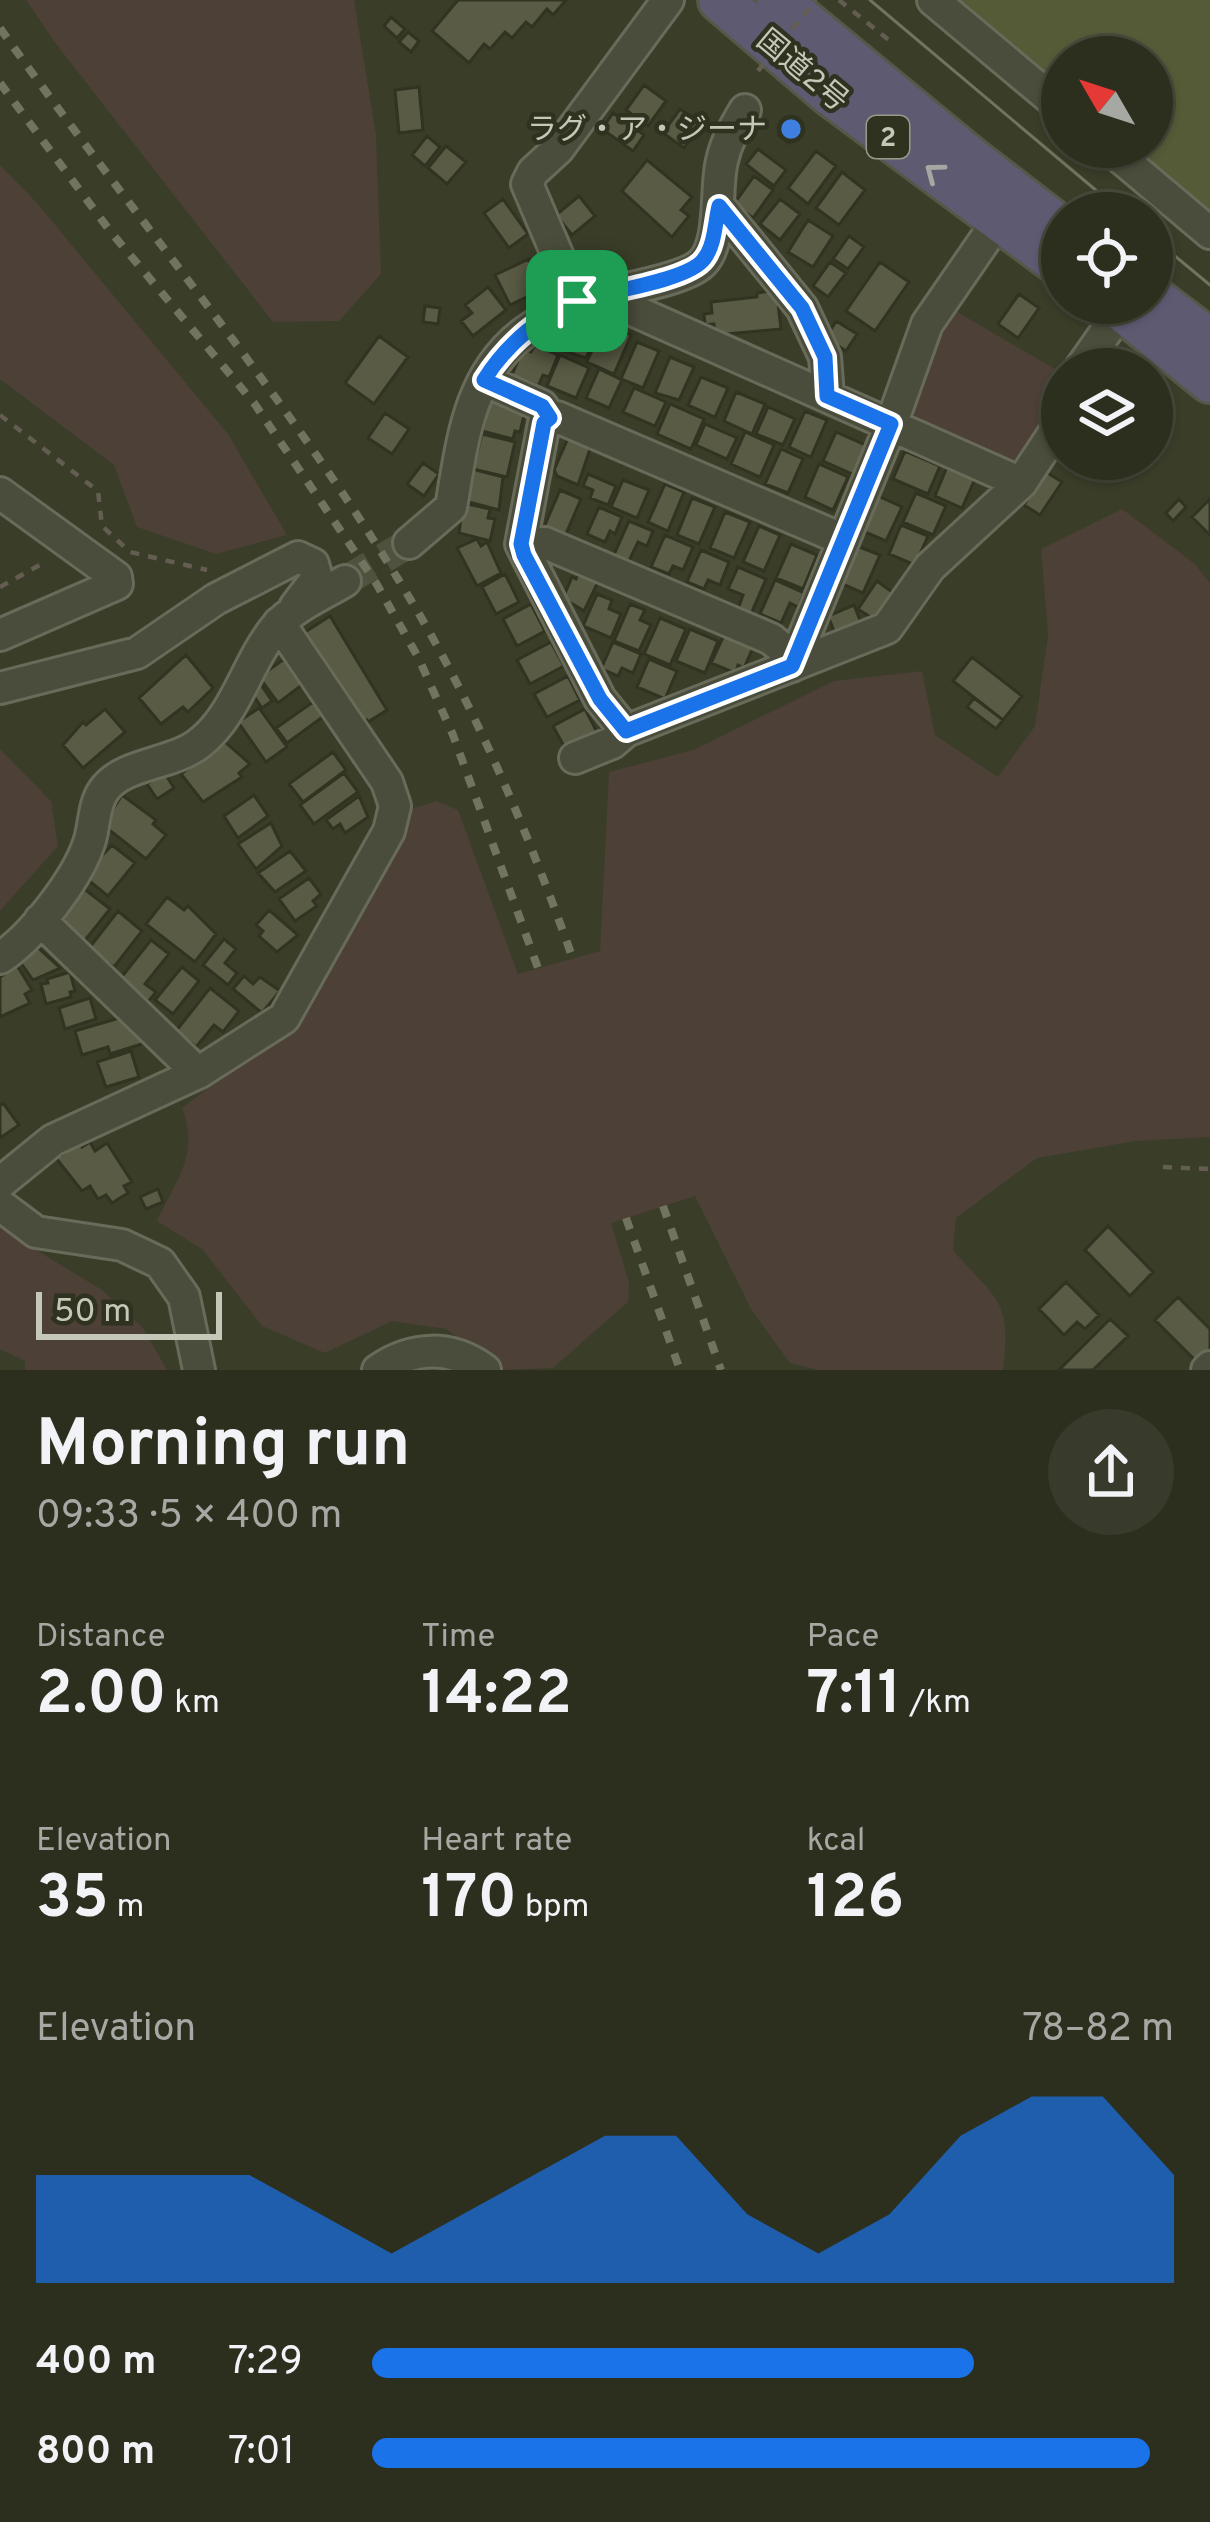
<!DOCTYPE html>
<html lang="en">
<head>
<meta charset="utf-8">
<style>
	:root { --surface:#2c2e1e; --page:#383a2b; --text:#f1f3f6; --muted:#a6a8a4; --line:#484a3c; --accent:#1a73e8 }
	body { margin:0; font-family:Overpass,"Noto Sans JP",sans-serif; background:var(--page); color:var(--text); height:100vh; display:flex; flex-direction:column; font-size:45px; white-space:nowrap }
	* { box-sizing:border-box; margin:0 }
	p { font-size:39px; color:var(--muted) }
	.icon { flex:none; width:66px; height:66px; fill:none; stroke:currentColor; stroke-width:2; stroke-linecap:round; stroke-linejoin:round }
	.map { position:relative; height:1370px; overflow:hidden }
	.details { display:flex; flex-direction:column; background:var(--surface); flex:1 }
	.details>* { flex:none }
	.needle { width:78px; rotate:309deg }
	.buttons { position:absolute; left:1041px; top:36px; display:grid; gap:24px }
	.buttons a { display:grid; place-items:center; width:132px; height:132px; border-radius:50%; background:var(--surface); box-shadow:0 3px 9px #0004,0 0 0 3px var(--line); font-size:60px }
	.scale { position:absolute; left:36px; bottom:30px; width:186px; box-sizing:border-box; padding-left:12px; border:6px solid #c5c8b8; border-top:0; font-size:33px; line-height:42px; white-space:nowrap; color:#c5c8b8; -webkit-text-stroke:9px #303220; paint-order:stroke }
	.pin { position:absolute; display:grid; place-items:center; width:102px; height:102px; color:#fff; margin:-51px; border-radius:24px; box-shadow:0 6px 18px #0006 }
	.round { display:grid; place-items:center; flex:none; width:126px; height:126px; border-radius:63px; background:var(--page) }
	.overview { display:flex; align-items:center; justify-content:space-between; height:204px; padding:0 36px }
	h1 { font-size:66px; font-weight:700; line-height:90px }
	.figures { display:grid; grid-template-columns:repeat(3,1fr); gap:18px; height:204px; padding:12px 36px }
	.figures div { display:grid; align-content:center }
	.figures b { font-size:60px; font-weight:700 }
	.figures small { font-size:33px; font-weight:400 }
	.figures p { font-size:33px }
	.chart { height:336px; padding:24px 36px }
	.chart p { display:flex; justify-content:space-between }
	.chart svg { width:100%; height:216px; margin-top:12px; fill:var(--accent); opacity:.7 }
	ul { padding:0 36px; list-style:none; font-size:39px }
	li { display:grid; grid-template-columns:192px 144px 1fr; align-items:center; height:90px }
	li i { height:30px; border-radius:15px; background:var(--accent) }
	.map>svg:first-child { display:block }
</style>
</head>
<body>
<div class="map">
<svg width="1210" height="1370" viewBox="0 0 1210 1370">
	<rect width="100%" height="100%" fill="#3a3d28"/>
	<path fill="#4c4037" d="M26,0H354L376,135L381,274L339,321L273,322L56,44Z
		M0,165L37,203L228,434L287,535L216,554L137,527L114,465L0,379Z
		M952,309L1062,373V410L1028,462L1010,468L913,426L909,409Z
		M1122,509L1195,564L1210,583V1137L1136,1141L1037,1158L956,1218L953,1250C997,1301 1012,1299 1003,1370H818L790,1363L751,1309L695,1196L611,1223L629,1282L628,1302L553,1368L503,1370L446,1329L392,1321L325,1353L262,1326L203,1250L157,1221C176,1179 200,1155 182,1108L294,1023L411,809L437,801L458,810L518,974L600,951L609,772L693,750L834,681L922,671L935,735L998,777L1035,726L1048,635L1041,549Z
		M0,749L51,801L58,846L0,911Z
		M0,1228L102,1290L143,1328L167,1370H25V1361L0,1349Z"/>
	<path fill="#555a37" d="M957,0H1210V218L1128,147H1152V57H1062V90Z"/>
	<path fill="#595b44" stroke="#323422" stroke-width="3" d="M458,0H566L553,15L547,9L532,27L526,22L512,38L505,32L490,49L484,44L469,63L432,31Z
		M391,17L405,29L397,38L384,26Z
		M408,32L419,41L411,52L399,42Z
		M644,85L666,101L648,126L626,110Z
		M419,87L423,130L399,133L395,90Z
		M680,109L701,124L684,148L663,133Z
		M613,113L644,135L633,151L602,129Z
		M792,116L803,124L789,143L779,135Z
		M427,136L440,147L425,166L412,155Z
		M446,146L466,162L447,184L428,168Z
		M758,149L786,170L774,186L746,164Z
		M816,151L836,166L808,204L788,188Z
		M647,160L692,197L681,210L689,216L672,237L622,191Z
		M842,172L865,190L839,225L816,208Z
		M754,176L773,190L753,218L734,204Z
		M579,196L595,216L572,235L556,215Z
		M503,199L528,234L509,248L484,213Z
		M780,199L800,214L780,240L760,224Z
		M808,220L833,236L813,267L788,252Z
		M849,236L864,247L848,269L833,259Z
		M529,259L539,291L510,305L495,275Z
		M830,262L846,273L828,297L813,286Z
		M880,262L909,282L875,331L846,311Z
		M488,287L506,310L473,336L461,321L472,313L465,305Z
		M771,291L772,295H777L781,329L715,335L714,324L705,325L704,314L712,313L711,302L757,297V293Z
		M1019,294L1039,308L1018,338L998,324Z
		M425,306L440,308L438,324L423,322Z
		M836,321L857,334L846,351L826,338Z
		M604,323L631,335L614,374L587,362Z
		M558,325L595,337L586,358L549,346Z
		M379,336L408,357L374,404L345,383Z
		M637,342L659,351L643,388L621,379Z
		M535,345L558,355L549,377L543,375L538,386L512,375L523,349L531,352Z
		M560,355L589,368L576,398L547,386Z
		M670,357L694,367L679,400L655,393Z
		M599,369L622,380L609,408L586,398Z
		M701,377L728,388L715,417L688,405Z
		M634,388L666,402L655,426L623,412Z
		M736,392L765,404L752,434L724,421Z
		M490,399L526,407L520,432L515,431L513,439L482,431Z
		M670,404L704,419L691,449L657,434Z
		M768,407L795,419L783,445L756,434Z
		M805,411L827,420L811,457L789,447Z
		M385,413L409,429L392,454L368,438Z
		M705,424L737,438L727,459L696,445Z
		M745,432L774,445L760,477L731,464Z
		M836,432L872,448L859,477L823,461Z
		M482,434L515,442L507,477L473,469Z
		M569,436L591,446L578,485L557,476L554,470Z
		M781,449L803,459L788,493L765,484Z
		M905,451L940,466L928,494L893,479Z
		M423,463L439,474L424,496L407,484Z
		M819,464L848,477L833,510L805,497Z
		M947,467L975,479L962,508L935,496Z
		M472,469L503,477L499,510L465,501Z
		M1046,472L1062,482L1040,515L1024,505Z
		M588,474L616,486L608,505L590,498L593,490L583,486Z
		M623,480L649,490L637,518L611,507Z
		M665,484L684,492L668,531L648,522Z
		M560,490L581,499L565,536L544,527Z
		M916,493L946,506L933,535L903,522Z
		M876,495L902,507L886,541L860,530Z
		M692,498L715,507L699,544L677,535Z
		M1179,499L1186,507L1173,521L1166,513Z
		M1210,499V535L1192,517Z
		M463,503L490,509L488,518L495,519L490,541L459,533Z
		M599,507L622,517L615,534L610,531L605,542L587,534Z
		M725,512L750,522L734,558L710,548Z
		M629,521L653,531L647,546L638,542L628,563L613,557Z
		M901,525L928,536L915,565L889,554Z
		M759,526L780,535L764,571L743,562Z
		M665,535L693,547L683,570L673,566L669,574L651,567Z
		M477,539L481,546L487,542L501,573L477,586L457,548Z
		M791,544L817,555L803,589L776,578Z
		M857,546L880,555L863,593L840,583Z
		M701,550L729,562L720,585L708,580L704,589L687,582Z
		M738,567L766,579L751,614L738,609L743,595L728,589Z
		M580,570L600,578L584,611L563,598L572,577L576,579Z
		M505,574L519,602L496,614L482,587Z
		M775,580L804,593L798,607L790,603L781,623L760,614Z
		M877,581L899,597L881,624L858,609Z
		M597,594L612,600L609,609L621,614L611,638L583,626Z
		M531,604L545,631L517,646L503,619Z
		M630,604L645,610L640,620L651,625L639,651L614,641Z
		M854,605L865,633L839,643L828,616Z
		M330,616L387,710L368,722L367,720L361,723L302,634Z
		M660,618L686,629L670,665L644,654Z
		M690,629L718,641L705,673L676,661Z
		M725,633L754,645L744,668L738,665L735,673L711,663Z
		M551,642L564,666L530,684L517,660Z
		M613,642L641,654L633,673L622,668L618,676L601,669Z
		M186,655L213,688L188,712L183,707L161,724L139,698Z
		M972,657L1022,696L1003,720L953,681Z
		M284,659L302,685L278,703L259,677Z
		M649,659L677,671L665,699L637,687Z
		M568,676L580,700L547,717L534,694Z
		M259,682L272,701L262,708L249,689Z
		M974,698L1003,720L996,729L967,707Z
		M313,702L324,716L287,743L276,728Z
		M259,708L287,747L266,762L238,722Z
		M105,709L125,732L83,768L63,745L83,722L86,725Z
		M585,709L598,734L566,750L553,726Z
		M224,741L250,764L239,773L242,777L203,802L181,774Z
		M333,752L346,770L303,802L289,784Z
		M164,772L174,788L157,799L147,784Z
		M344,773L358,792L314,824L300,805Z
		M122,795L156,820L153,824L166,835L146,859L103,825Z
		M254,795L268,816L238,838L224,816Z
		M359,796L368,817L345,833L340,824L333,829L326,820Z
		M271,823L282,846L256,869L238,844Z
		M112,845L135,863L108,896L83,876Z
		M290,851L306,871L275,892L258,873Z
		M309,878L321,894L313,901L317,906L295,921L279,899Z
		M78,884L110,909L82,944L56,923Z
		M167,897L184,910L188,906L216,934L195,962L146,924Z
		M269,910L298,935L277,952L259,936L263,931L256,925Z
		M118,911L142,931L114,967L108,963L105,967L86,952Z
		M224,939L236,949L225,963L237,973L228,985L203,965Z
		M151,940L169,954L145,984L156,992L144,1007L120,979Z
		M33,943L60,968L33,980L18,959Z
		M13,959L32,990L25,994L30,1003L0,1017V977L9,971L5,964Z
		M182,967L199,981L173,1014L155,1000Z
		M70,972L75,991L70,992L71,997L46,1004L41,984L48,983L47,979Z
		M244,976L253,984L260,977L280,991L262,1013L233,989Z
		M210,988L239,1011L223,1032L214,1025L196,1047L176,1031Z
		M90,998L96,1019L65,1029L59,1008Z
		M119,1018L145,1043L110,1054L108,1047L82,1055L75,1031Z
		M131,1051L139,1077L106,1087L97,1062Z
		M3,1103L19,1125L0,1138V1105Z
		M90,1142L95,1151L107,1143L132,1182L124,1186L128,1193L112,1203L106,1195L98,1199L90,1186L82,1191L56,1158L80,1143L82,1147Z
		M158,1189L163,1202L146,1209L140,1197Z
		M1108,1226L1153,1272L1130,1296L1085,1250Z
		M1066,1282L1099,1315L1085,1329L1077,1322L1064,1335L1039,1309Z
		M1178,1297L1210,1329V1356L1201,1366L1155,1320Z
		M1110,1319L1128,1336L1093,1370H1059Z"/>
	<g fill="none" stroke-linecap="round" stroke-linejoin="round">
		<path stroke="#4f523e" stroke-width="30" stroke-dasharray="30 15" stroke-linecap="butt" d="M345,581L409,543"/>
		<defs>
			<path id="minor" d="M933,0L1062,108
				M1108,147L1210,233
				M719,206L802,308L825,357L828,396
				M594,296C619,290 685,280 702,263C723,242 715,187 722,161C726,142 735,127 745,110
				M577,301L628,308L1021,483L1062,421
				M1080,369L1122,309
				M484,380L542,406L550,418
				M0,493L116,577L117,584L0,635
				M409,543L451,507C462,445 467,379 520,336C537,322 558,312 577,301L527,184L533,172L558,149L668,0
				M521,544L545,543L771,639L782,648L792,666
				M792,666L891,425L927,324L998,221
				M0,688L137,653L216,599L298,557L313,564L317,578L295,607
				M626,731L600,699L521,544L544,423L557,417L844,540
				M575,758L612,743L626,731L887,628L930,567L1021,483
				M40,920L198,1073
				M0,958C32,938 77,879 89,843C95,826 93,805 104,790C124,762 174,765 201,742C237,713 247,662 276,627C293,607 322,595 345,581
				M0,1183L53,1140L198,1073L284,1018L389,831L395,806L387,782L279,623
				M0,1205L36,1232L122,1245L160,1263L184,1297L199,1370
				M378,1370C413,1346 451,1345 485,1370
				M1207,1370L1210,1367"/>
			<path id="highway" d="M720,0L830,94L1062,266
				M778,0L971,159L1062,229
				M1152,297L1210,341
				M1114,303L1210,381"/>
		</defs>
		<use href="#minor" stroke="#686b5a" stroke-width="36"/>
		<use href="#highway" stroke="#555846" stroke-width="48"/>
		<path stroke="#635e51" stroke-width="4.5" stroke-dasharray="9 9" stroke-linecap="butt" d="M839,0L890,41
			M0,415L98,491L102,526L130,552L207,570
			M0,587L47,561
			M1163,1167L1210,1169"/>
		<use href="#minor" stroke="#4b4d3c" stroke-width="30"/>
		<use href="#highway" stroke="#5e5a72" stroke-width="42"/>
		<path stroke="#71745e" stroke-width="3" d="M870,0L1123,213
			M1152,237L1210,285"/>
		<path stroke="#71745e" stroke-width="8" stroke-dasharray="12 12" stroke-linecap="butt" d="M0,28C139,225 300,410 422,619C484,727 531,841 573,959
			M0,83L110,231L254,403L376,583L418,657L453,735L538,968
			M663,1206L721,1370
			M626,1218L680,1370"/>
		<path stroke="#635e51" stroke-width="4.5" stroke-dasharray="9 9" stroke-linecap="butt" d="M758,71L816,0"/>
	</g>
	<defs><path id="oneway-chevron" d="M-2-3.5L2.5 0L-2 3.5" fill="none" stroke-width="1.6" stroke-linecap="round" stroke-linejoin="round" transform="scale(3)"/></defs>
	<use stroke="#a6a7a3" href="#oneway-chevron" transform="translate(934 172) rotate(-143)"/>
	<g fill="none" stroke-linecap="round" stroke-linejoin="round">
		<defs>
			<path id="route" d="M719,206L802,308L825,357L827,396L891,424L792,666L626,731L600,699L524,555L521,544L544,423L550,418L542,406L484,380C506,345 543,312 583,299C610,291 689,280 704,259C715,245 715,222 719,206Z"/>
		</defs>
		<use href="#route" stroke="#fff" stroke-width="24"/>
		<use href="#route" stroke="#1a73e8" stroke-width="15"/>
	</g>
	<circle fill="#3f7fe0" stroke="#303220" stroke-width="4.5" cx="791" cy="129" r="12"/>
	<g text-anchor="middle" stroke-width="9" stroke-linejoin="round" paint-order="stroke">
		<rect fill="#303220" stroke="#989b8a" stroke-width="3" x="867" y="116" width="42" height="42" rx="9"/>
		<g font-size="27" font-weight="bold" fill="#c5c8b8">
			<text x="888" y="146">2</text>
		</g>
		<g font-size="30" fill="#c5c8b8" stroke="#303220">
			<text transform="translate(803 70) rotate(40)" y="10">国道2号</text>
		</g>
		<g font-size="30" fill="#c5c8b8" stroke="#303220" text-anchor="end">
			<text x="767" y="139">ラグ・ア・ジーナ</text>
		</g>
	</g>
</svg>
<div class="buttons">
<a><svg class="needle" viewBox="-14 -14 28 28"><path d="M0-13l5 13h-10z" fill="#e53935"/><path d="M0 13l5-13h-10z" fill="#a6a8a4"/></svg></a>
<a><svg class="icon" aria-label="locate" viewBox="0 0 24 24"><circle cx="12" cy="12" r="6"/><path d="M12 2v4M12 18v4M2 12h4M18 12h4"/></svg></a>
<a><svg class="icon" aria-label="layers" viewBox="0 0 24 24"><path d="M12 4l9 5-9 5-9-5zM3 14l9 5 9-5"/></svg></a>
</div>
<div class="scale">50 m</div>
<div class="pin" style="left:577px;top:301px;background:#1e9e55"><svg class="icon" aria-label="arrive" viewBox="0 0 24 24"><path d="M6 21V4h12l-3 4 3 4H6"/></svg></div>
</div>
<section class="details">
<div class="overview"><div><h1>Morning run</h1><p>09:33 · 5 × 400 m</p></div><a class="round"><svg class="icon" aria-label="share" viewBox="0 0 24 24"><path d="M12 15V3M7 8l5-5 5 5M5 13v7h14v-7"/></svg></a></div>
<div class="figures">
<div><p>Distance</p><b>2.00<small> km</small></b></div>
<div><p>Time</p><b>14:22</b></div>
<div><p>Pace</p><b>7:11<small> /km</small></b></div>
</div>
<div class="figures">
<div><p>Elevation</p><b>35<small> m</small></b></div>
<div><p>Heart rate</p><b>170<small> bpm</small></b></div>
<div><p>kcal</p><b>126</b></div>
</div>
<div class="chart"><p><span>Elevation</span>78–82 m</p>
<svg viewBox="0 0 160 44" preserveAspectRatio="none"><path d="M0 44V22L10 22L20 22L30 22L40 30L50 38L60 30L70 22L80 14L90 14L100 30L110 38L120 30L130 14L140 6L150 6L160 22V44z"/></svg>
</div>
<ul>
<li><b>400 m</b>7:29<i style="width:75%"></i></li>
<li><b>800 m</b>7:01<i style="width:97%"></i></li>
</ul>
</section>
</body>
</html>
